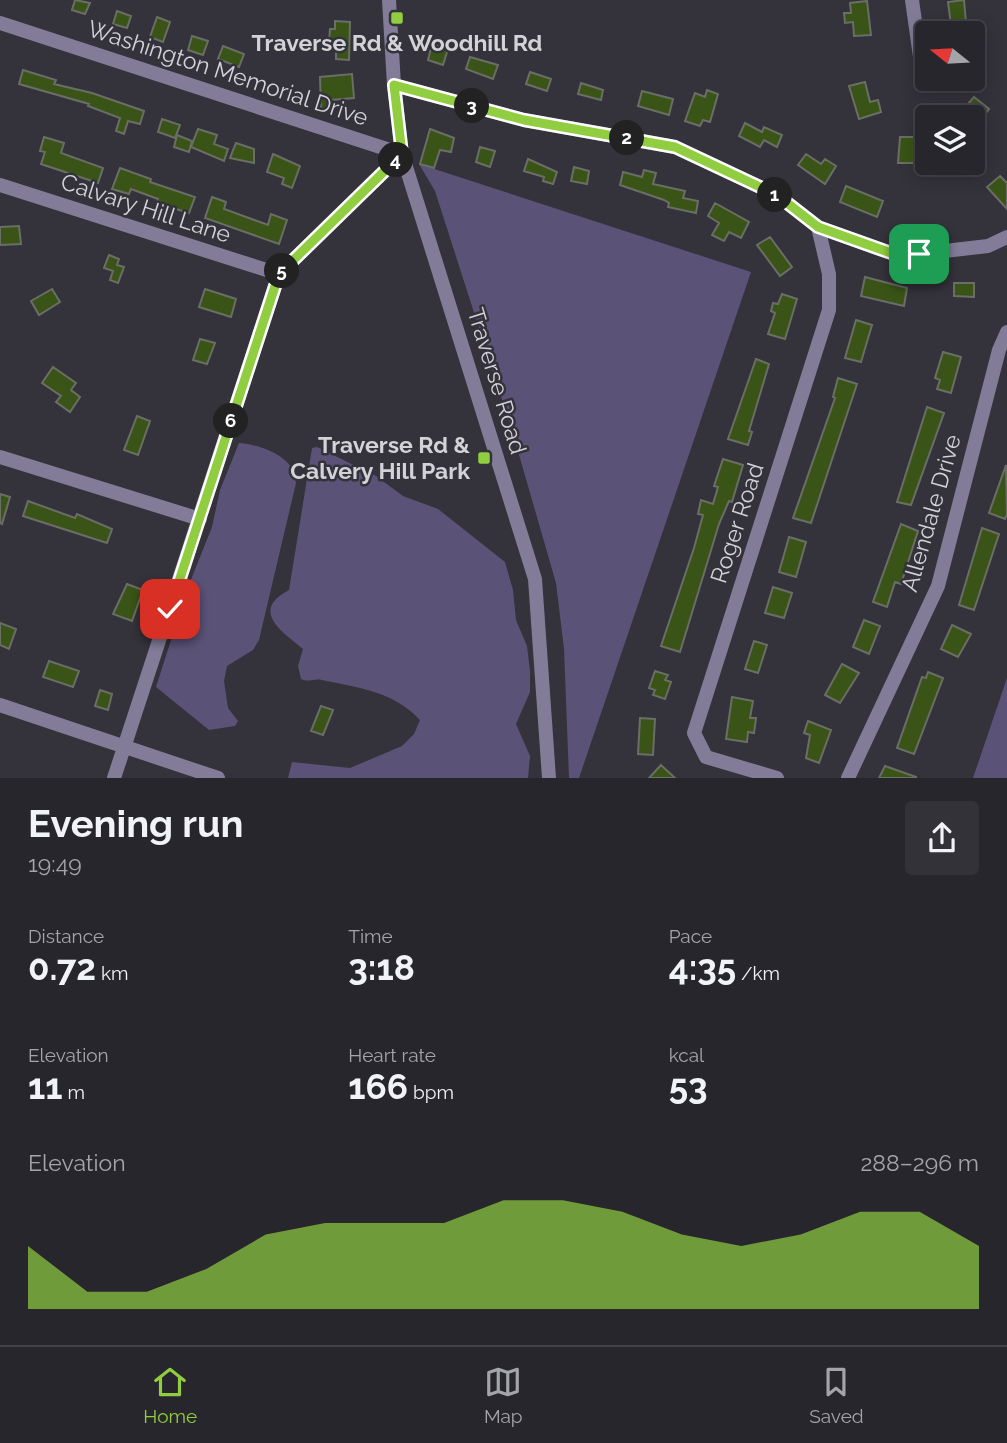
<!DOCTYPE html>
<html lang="en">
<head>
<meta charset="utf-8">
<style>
	:root { --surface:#27262c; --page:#333238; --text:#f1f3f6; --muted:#a4a5a9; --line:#434348; --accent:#90cd40 }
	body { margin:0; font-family:Raleway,sans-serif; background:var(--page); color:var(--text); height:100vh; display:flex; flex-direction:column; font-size:26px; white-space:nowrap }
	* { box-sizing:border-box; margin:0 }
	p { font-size:23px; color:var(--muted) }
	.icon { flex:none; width:38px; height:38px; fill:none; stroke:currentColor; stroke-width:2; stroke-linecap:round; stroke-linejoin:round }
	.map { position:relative; height:778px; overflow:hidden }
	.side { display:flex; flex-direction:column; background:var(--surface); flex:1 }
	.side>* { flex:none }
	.needle { width:46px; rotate:288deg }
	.tools { position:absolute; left:915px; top:21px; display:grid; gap:14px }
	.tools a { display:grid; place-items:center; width:70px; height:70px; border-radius:7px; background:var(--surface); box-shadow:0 4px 18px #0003,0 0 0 2px var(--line); font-size:35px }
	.pin { position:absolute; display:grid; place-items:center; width:60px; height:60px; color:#fff; margin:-30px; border-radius:14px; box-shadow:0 4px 10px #0006 }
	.km { position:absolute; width:35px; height:35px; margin:-18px; border-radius:50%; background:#222; color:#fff; font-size:19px; line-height:35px; text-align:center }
	.round { display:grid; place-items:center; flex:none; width:74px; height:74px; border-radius:7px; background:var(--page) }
	.summary { display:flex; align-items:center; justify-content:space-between; height:119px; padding:0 28px }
	h1 { font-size:38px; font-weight:700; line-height:52px }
	.metrics { display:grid; grid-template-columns:repeat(3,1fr); gap:10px; height:119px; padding:7px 28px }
	.metrics div { display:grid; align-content:center }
	.metrics b { font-size:35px; font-weight:700 }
	.metrics small { font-size:19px; font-weight:400 }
	.metrics p { font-size:19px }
	.chart { height:196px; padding:14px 28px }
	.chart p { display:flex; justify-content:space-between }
	.chart svg { width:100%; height:126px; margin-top:7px; fill:var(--accent); opacity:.7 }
	.tabs { display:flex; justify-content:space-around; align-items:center; height:98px; border-top:2px solid var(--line); background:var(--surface); font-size:19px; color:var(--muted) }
	.tabs a { display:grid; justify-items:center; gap:4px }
	.tabs .on { color:var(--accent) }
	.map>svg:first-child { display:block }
</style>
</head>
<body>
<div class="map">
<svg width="1007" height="778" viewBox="0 0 1007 778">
	<rect width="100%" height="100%" fill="#34323a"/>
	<path fill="#5b5278" d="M419,164L751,272L579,778H569L564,649L556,583L513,434L435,191Z
		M239,443C259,444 297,457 296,483L259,640L253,650L227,666L224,681L228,708L238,721L235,726L209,730L156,687L188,587L212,527L220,490Z
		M317,447L376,476L403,496L438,509L505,562L513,590L516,620L527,646L530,671V692L516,724L530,756L528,778H288L292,762L350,768L402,746L414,734L420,720C393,691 359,688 322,680C314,678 309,683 301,679L298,666L303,649C283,632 249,611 289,590L312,448Z
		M1007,678V778H973Z"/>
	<path fill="#395416" stroke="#6a6e66" stroke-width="2" d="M75,0L90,3L85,14L72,10Z
		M964,0L967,33H952L948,2Z
		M867,1L871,35L854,36L853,22L845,23L844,13H851L850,3Z
		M117,11L131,16L127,28L113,24Z
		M157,17L170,22L163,42L150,37Z
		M335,21L350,22L349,60L336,59V44L329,43L330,29H335Z
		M192,36L208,41L203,55L188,50Z
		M432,44L448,49L443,65L428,60Z
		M223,46L244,54L239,67L218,59Z
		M470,57L498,65L493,79L466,69Z
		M23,70L56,80L54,84L92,93L144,111L140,124L128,121L124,134L116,131L120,118L88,106L89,104L19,84Z
		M530,72L551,79L547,91L526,84Z
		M352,74L354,98L331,100L332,110L321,112L320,77Z
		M865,82L870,102L878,100L881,112L859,119L849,86Z
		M581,83L603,90L601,100L578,94Z
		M707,90L718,94L710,122L703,120L700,126L685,121L695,93L705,97Z
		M642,91L673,99L669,115L638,106Z
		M974,97L989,109L978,124L973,117H957Z
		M162,119L180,125L175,138L158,132Z
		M745,123L762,132L764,127L782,135L777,147L764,140L760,147L739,136Z
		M198,129L217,135L214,144L228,149L224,161L191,147Z
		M430,129L454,138L451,152L440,150L434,168L420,164Z
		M177,135L192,141L189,152L174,147Z
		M44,137L64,143L61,153L103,168L98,183L41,164L45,152L40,151Z
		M900,137H928V151H915L914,163H898Z
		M236,143L254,149V163L230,158Z
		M480,147L495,151L490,167L476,162Z
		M273,154L300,166L292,188L282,184L284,178L267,172Z
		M806,154L821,164L825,159L836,166L825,184L798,165Z
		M528,159L557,172L553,184L543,181L544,177L524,171Z
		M574,167L589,171L587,184L571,181Z
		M120,168L151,179L150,182L195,197L189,213L157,203L158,199L131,189L129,194L112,189Z
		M644,170L656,173L653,184L685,191L683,198L698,201L696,213L668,207L669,203L664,200L620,185L623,172L642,177Z
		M1000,176L1007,183V209L987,187Z
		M846,186L883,201L877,217L840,202Z
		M212,197L226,202L224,209L268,225L271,214L287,220L279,244L205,218Z
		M715,203L749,222L741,238L729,232L724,241L712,235L719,223L708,216Z
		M19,226L21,244L0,245V227Z
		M770,237L792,267L780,276L757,245Z
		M109,255L119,259L117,265L124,267L118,283L110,280L113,271L104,268Z
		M865,277L907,288L904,306L861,296Z
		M954,283H974V297L954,296Z
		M52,289L60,302L39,315L31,301Z
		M205,289L236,299L231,317L199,307Z
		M782,294L797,299L785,339L768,334L775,313L771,311L773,303L778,304Z
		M856,320L872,325L861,362L845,358Z
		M200,339L215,343L207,364L193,360Z
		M943,352L961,357L951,393L937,389L940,380L935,378Z
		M756,359L769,364L749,431L752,432L748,445L728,439Z
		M53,367L76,383L71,390L80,397L70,412L56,402L61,396L42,383Z
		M838,378L857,384L811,523L793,518L835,398L833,397Z
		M927,407L944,413L911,505L897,502Z
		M137,416L150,421L138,455L124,450Z
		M723,459L743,465L732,502L729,501L719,524L680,652L661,646L694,548L703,515L698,514L701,500L713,504L718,487L714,486Z
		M1006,465L1007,514L1005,519L989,513Z
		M0,494L10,497L2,524L0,523Z
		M28,501L75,518L77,514L112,529L107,543L23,516Z
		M901,524L918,531L901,584L895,582L887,607L873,602Z
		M982,528L999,534L974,610L959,605Z
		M789,537L806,542L796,577L779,572Z
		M127,584L143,590L132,621L113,614Z
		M773,587L792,593L784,618L765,613Z
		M864,620L880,626L869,654L853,647Z
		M0,623L16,629L9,649L0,645Z
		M952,625L971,634L958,657L941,649Z
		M754,641L767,645L758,673L745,669Z
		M49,661L79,671L73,687L43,677Z
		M842,664L859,673L840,703L825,695Z
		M655,671L668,675L665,680L671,682L665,699L653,695L655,690L649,688Z
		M928,672L943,678L914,754L897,748L922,677L926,678Z
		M100,690L112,694L108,710L95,706Z
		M732,697L753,701L750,718H756L754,733L748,732L747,742L726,739Z
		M321,706L333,710L323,735L311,731Z
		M640,718L655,719L653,755L638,754Z
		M808,721L831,730L819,763L806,758L810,735L804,733Z
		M661,765L675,778H649Z
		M885,766L916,777V778H879Z"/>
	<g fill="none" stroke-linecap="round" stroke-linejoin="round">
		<path stroke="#827c98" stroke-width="14" d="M389,0L394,85L402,154L535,579L549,778
			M912,0L923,78
			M0,23L402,154L279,274L114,778
			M394,85L524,120L675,147L777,195L818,227L891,253L919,254L988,246L1007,237
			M0,185L279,274
			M0,457L200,519
			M0,705L218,778
			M777,778L706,757L694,733L829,310V274L818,227
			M848,778L938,586L999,350L1007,332"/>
	</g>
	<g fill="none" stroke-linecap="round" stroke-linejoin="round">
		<defs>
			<path id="route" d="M170,609L279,274L402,154L394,85L524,120L675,147L777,195L818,227L891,253L919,254"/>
		</defs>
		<use href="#route" stroke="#fff" stroke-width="14"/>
		<use href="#route" stroke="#90cd40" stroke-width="9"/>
	</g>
	<g fill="#90cd40" stroke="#34323a" stroke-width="2.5">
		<rect x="390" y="11" width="14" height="14" rx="3.5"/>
		<rect x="477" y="451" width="14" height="14" rx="3.5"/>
	</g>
	<g text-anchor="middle" stroke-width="5" stroke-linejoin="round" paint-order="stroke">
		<g font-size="23" font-weight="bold" fill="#d3d2d7" stroke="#34323a">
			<text x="397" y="51">Traverse Rd &amp; Woodhill Rd</text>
			<text x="470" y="453" text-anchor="end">Traverse Rd &amp;<tspan x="470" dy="26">Calvery Hill Park</tspan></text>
		</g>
		<g font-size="23" fill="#d3d2d7" stroke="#34323a">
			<text transform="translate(228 73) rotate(18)" y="8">Washington Memorial Drive</text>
			<text transform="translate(146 208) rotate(18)" y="8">Calvary Hill Lane</text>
			<text transform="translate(497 381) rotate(73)" y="8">Traverse Road</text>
			<text transform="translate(931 513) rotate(-74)" y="8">Allendale Drive</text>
			<text transform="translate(737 523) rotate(-72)" y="8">Roger Road</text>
		</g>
	</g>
</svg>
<div class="tools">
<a><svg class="needle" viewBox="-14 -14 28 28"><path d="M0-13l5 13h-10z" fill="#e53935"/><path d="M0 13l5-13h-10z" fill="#a4a5a9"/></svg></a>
<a><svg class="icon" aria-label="layers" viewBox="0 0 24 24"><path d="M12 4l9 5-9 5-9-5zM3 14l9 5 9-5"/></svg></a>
</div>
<div class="pin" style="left:919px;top:254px;background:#1e9e55"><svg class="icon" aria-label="arrive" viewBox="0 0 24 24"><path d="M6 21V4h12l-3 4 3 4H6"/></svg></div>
<div class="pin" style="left:170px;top:609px;background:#d93025"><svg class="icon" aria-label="check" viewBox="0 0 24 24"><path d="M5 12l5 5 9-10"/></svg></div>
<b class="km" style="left:775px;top:195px">1</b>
<b class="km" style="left:627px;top:138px">2</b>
<b class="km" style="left:472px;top:106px">3</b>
<b class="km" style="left:396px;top:160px">4</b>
<b class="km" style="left:282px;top:271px">5</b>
<b class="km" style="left:231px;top:421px">6</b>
</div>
<section class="side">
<div class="summary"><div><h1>Evening run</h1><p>19:49</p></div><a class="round"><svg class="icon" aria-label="share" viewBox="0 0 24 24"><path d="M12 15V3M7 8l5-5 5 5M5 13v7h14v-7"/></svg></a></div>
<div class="metrics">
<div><p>Distance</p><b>0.72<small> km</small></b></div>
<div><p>Time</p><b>3:18</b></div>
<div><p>Pace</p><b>4:35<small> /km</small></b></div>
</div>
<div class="metrics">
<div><p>Elevation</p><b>11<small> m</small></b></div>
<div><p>Heart rate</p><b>166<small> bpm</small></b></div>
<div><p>kcal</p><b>53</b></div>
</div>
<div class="chart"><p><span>Elevation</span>288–296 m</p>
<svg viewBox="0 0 160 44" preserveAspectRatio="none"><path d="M0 44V22L10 38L20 38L30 30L40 18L50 14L60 14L70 14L80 6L90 6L100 10L110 18L120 22L130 18L140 10L150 10L160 22V44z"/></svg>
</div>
</section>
<nav class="tabs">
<a class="on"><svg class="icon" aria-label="home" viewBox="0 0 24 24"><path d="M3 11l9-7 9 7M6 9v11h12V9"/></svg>Home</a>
<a><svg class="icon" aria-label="map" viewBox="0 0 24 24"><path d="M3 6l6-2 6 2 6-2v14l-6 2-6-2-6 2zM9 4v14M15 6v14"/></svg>Map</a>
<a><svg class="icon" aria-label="saved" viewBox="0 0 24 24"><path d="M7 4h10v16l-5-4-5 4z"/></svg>Saved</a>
</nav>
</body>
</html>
